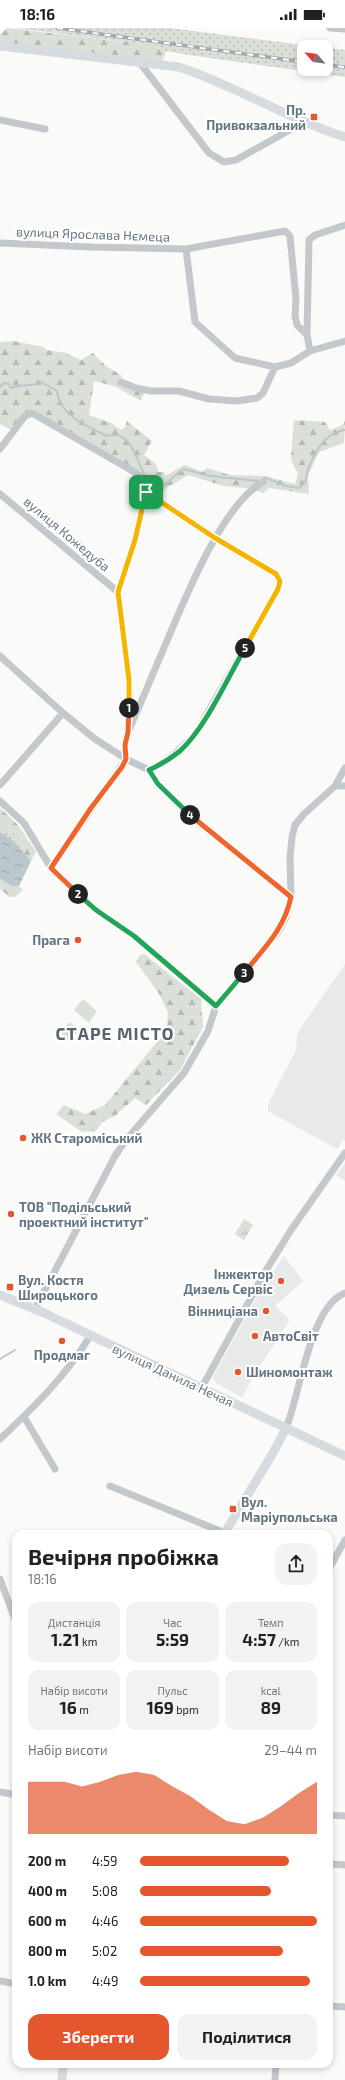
<!DOCTYPE html>
<html lang="uk">
<head>
<meta charset="utf-8">
<style>
	:root { --surface:#fff; --page:#f2f2f2; --text:#202124; --muted:#757577; --accent:#e4572e }
	body { margin:0; font-family:"Exo 2",sans-serif; background:var(--page); color:var(--text); height:100vh; display:flex; flex-direction:column; font-size:15px; white-space:nowrap }
	* { box-sizing:border-box; margin:0 }
	p { font-size:13px; color:var(--muted) }
	.icon { flex:none; width:22px; height:22px; fill:none; stroke:currentColor; stroke-width:2; stroke-linecap:round; stroke-linejoin:round }
	.map { position:relative; flex:1; overflow:hidden }
	.sheet { position:absolute; left:12px; top:1502px; width:321px; height:538px; display:flex; flex-direction:column; background:var(--surface); border-radius:12px; box-shadow:0 2px 6px #0003 }
	.sheet>* { flex:none }
	.needle { width:26px; rotate:298deg }
	.controls { position:absolute; left:297px; top:12px; display:grid; gap:8px }
	.controls a { display:grid; place-items:center; width:36px; height:36px; border-radius:8px; background:var(--surface); box-shadow:0 2px 6px #0003; font-size:20px }
	.pin { position:absolute; display:grid; place-items:center; width:34px; height:34px; color:#fff; margin:-17px; border-radius:8px; box-shadow:0 2px 6px #0006 }
	.km { position:absolute; width:20px; height:20px; margin:-10px; border-radius:50%; background:#222; color:#fff; font-size:11px; line-height:20px; text-align:center }
	.round { display:grid; place-items:center; flex:none; width:42px; height:42px; border-radius:12px; background:var(--page) }
	.head { display:flex; align-items:center; justify-content:space-between; height:68px; padding:0 16px }
	h1 { font-size:22px; font-weight:700; line-height:30px }
	.metrics { display:grid; grid-template-columns:repeat(3,1fr); gap:6px; height:68px; padding:4px 16px }
	.metrics div { display:grid; align-content:center; border-radius:10px; background:var(--page); text-align:center }
	.metrics b { font-size:17px; font-weight:700 }
	.metrics small { font-size:11px; font-weight:400 }
	.metrics p { font-size:11px }
	.chart { height:112px; padding:8px 16px }
	.chart p { display:flex; justify-content:space-between }
	.chart svg { width:100%; height:72px; margin-top:4px; fill:var(--accent); opacity:.7 }
	.action { display:flex; gap:8px; margin-top:auto; padding:8px 16px }
	.action a { flex:1; height:46px; border-radius:12px; background:var(--accent); color:#fff; font-size:16px; font-weight:700; line-height:46px; text-align:center }
	.action a+a { background:var(--page); color:var(--text) }
	ul { padding:0 16px; list-style:none; font-size:13px }
	li { display:grid; grid-template-columns:64px 48px 1fr; align-items:center; height:30px }
	li i { height:10px; border-radius:5px; background:var(--accent) }
	.status { display:flex; justify-content:space-between; align-items:center; height:28px; padding:0 20px; background:var(--surface); direction:ltr }
	.status svg { height:11px; fill:currentColor }
	.map>svg:first-child { display:block }
</style>
</head>
<body>
<div class="status"><b>18:16</b><svg viewBox="0 0 49 12"><path d="M0 12V9h3v3zM5 12V6h3v6zM10 12V3h3v9zM15 12V0h3v12zM26 1h20v11H26zM47 4h2v5h-2z"/></svg></div>
<div class="map">
<svg width="345" height="2052" viewBox="0 0 345 2052">
	<defs>
		<pattern id="grass-dots" width="8" height="8" patternUnits="userSpaceOnUse"><rect width="8" height="8" fill="#dadfd7"/><path d="M2 2h.1M6 6h.1" fill="none" stroke="#b4b9b4" stroke-width="1.8" stroke-linecap="round"/></pattern>
		<pattern id="forest-firs" width="22" height="20" patternUnits="userSpaceOnUse"><rect width="22" height="20" fill="#dadfd7"/><path d="M5 1l3.5 6h-7zM16 11l3.5 6h-7z" fill="#b4b9b4"/></pattern>
		<pattern id="park-tufts" width="24" height="20" patternUnits="userSpaceOnUse"><rect width="24" height="20" fill="#dadfd7"/><path d="M3 7l-1-3M5 7V3M7 7l1-3M15 17l-1-3M17 17v-4M19 17l1-3" fill="none" stroke="#b4b9b4"/></pattern>
		<pattern id="water-ripples" width="26" height="14" patternUnits="userSpaceOnUse"><rect width="26" height="14" fill="#bbc7cb"/><path d="M2 4q2-2 4 0t4 0M15 11q2-2 4 0t4 0" fill="none" stroke="#9ca6aa"/></pattern>
	</defs>
	<rect width="100%" height="100%" fill="#fafaf8"/>
	<path fill="#e8e9e9" d="M345,936V1113L343,1112L337,1121L268,1083V1076L296,1022L297,1007L302,998Z
		M345,1135V1153L336,1147Z
		M284,1228L303,1253L275,1278L290,1292L254,1347L242,1370L216,1355L213,1349L264,1256Z"/>
	<path fill="url(#grass-dots)" d="M15,0H170L319,19H304V41H326V20L345,22V49L189,27L166,23L151,17Z
		M4,799L14,805L23,818L22,823L0,804Z"/>
	<path fill="url(#forest-firs)" d="M7,0L151,17L166,23L161,36L0,18V7Z
		M13,313L44,319L46,322L66,325L81,332L93,325L106,338L121,347L122,354L145,362L141,373L114,358L94,353L89,387L111,395L121,402L125,399L127,393L152,413L144,427L156,436L158,444H164L165,448L185,437L203,444L207,440L230,447L265,448L295,456L298,446L291,432L294,392L325,394L330,402L343,397L345,392L344,415L319,424L308,448L309,466L269,460L263,465L253,461L224,458L188,447L165,461L161,467L146,458L136,445L32,385L14,403L0,396V314Z
		M0,780L18,797L36,824L31,833L22,823L23,818L14,805L4,799L0,803Z
		M0,851L12,858H19L23,862L15,869H10L0,861Z
		M144,926L201,971L203,999L180,1042L146,1077L135,1070L115,1088L102,1094L96,1103L82,1104L56,1086L64,1077L85,1086L105,1077L167,1002L168,984L158,964L136,934L139,928Z"/>
	<path fill="url(#park-tufts)" d="M70,994L79,1002L69,1013L60,1004Z
		M244,1191L253,1197L244,1212L235,1206Z"/>
	<path fill="#dadfd7" d="M83,971L97,983L89,995L74,982Z"/>
	<path fill="url(#water-ripples)" d="M0,804L14,814L31,833L19,858H12L0,851Z"/>
	<g fill="none" stroke-linecap="round" stroke-linejoin="round">
		<path stroke="#bbc7cb" stroke-width="2" d="M0,359L4,355L9,356L11,360C21,355 32,360 41,354L57,363C59,387 88,399 107,408C140,399 135,453 158,461C169,455 174,447 184,441L210,448L259,453
			M263,451L266,450L286,458L299,460L305,455C308,434 322,405 345,402
			M0,1331L15,1322"/>
		<path stroke="#c3c8cc" stroke-width="7" d="M330,0L345,1
			M140,35L209,125L224,134L236,132L304,94
			M0,92L45,101
			M0,215L91,219L186,221L285,203L290,208L296,271L295,288L297,297L307,307
			M186,221L195,294L235,330L275,339
			M310,323L307,307L309,212L315,207L345,197
			M121,354L136,360L151,363H179L209,371L237,373L257,370L263,365L275,339L291,335L310,323L345,313
			M0,421L25,388L32,385L136,445L145,455L146,464L135,512L118,564L129,652L128,704L125,717L126,731L51,840
			M146,464L215,510L276,546L280,553L278,561L196,705C181,721 168,733 149,742
			M0,466L118,564
			M0,628L63,685L95,711L126,731L149,742L158,756L185,783L291,869
			M130,700C143,669 156,639 169,608C187,566 223,476 263,454
			M0,757L63,685
			M335,758H345
			M0,773L24,795L51,840L96,882L134,908L216,978
			M35,1281L115,1128L125,1113L184,1045L208,1003L216,978L278,904L286,889L291,869L290,830L292,809L295,797L304,786L335,758L345,740
			M201,1361L265,1244L291,1202L345,1125
			M24,1389L55,1441
			M286,1400C300,1368 309,1279 345,1265
			M0,1411C33,1380 67,1347 90,1308
			M110,1458L225,1505
			M329,1541L345,1512
			M0,1551L16,1594
			M0,1764L16,1767
			M329,1787L345,1788
			M329,1836L345,1837
			M0,1953L16,1956
			M329,1978L345,1979
			M275,2052L276,2036"/>
		<path stroke="#d6dbdf" stroke-width="9" d="M0,18L179,39C236,58 288,91 345,109
			M0,1267L44,1285L345,1428
			M224,1506L273,1425L286,1400
			M62,2052L63,2036"/>
		<defs>
			<path id="rail" d="M57,0L304,34
				M326,37L345,39"/>
		</defs>
		<use href="#rail" stroke="#a2aab0" stroke-width="3.5"/>
		<use href="#rail" stroke="#fff" stroke-width="2" stroke-dasharray="6" stroke-linecap="butt"/>
	</g>
	<g fill="none" stroke-linecap="round" stroke-linejoin="round">
		<defs>
			<path id="split-1" d="M129,680V652L118,564L135,512L146,464"/>
			<path id="split-2" d="M78,866L51,840L91,780L122,739L126,731L125,717L128,704L129,680"/>
			<path id="split-3" d="M78,866L96,882L134,908L216,978L244,945"/>
			<path id="split-4" d="M190,787L291,869C284,902 264,920 244,945"/>
			<path id="split-5" d="M190,787L158,756L149,742C160,737 170,731 180,723C206,699 227,651 245,620"/>
			<path id="split-6" d="M146,464L215,510L276,546L280,553L278,561L245,620"/>
		</defs>
		<use href="#split-1" stroke="#fff" stroke-width="8"/>
		<use href="#split-2" stroke="#fff" stroke-width="8"/>
		<use href="#split-3" stroke="#fff" stroke-width="8"/>
		<use href="#split-4" stroke="#fff" stroke-width="8"/>
		<use href="#split-5" stroke="#fff" stroke-width="8"/>
		<use href="#split-6" stroke="#fff" stroke-width="8"/>
		<use href="#split-1" stroke="#f5b400" stroke-width="5"/>
		<use href="#split-2" stroke="#f0652b" stroke-width="5"/>
		<use href="#split-3" stroke="#22a559" stroke-width="5"/>
		<use href="#split-4" stroke="#f0652b" stroke-width="5"/>
		<use href="#split-5" stroke="#22a559" stroke-width="5"/>
		<use href="#split-6" stroke="#f5b400" stroke-width="5"/>
	</g>
	<g fill="#e4572e" stroke="#fff" stroke-width="1.5">
		<rect x="310" y="85" width="8" height="8" rx="2"/>
		<circle cx="78" cy="912" r="4"/>
		<circle cx="23" cy="1110" r="4"/>
		<circle cx="11" cy="1186" r="4"/>
		<circle cx="281" cy="1253" r="4"/>
		<rect x="6" y="1255" width="8" height="8" rx="2"/>
		<circle cx="266" cy="1283" r="4"/>
		<circle cx="255" cy="1308" r="4"/>
		<circle cx="62" cy="1313" r="4"/>
		<circle cx="238" cy="1344" r="4"/>
		<rect x="229" y="1477" width="8" height="8" rx="2"/>
	</g>
	<g text-anchor="middle" stroke-width="4" stroke-linejoin="round" paint-order="stroke">
		<g font-size="13" font-weight="bold" fill="#657683" stroke="#fff" text-anchor="start">
			<text x="306" y="87" text-anchor="end">Пр.<tspan x="306" dy="15">Привокзальний</tspan></text>
			<text x="70" y="917" text-anchor="end">Прага</text>
			<text x="31" y="1115">ЖК Староміський</text>
			<text x="19" y="1184">ТОВ "Подільський<tspan x="19" dy="15">проектний інститут"</tspan></text>
			<text x="273" y="1251" text-anchor="end">Інжектор<tspan x="273" dy="15">Дизель Сервіс</tspan></text>
			<text x="18" y="1257">Вул. Костя<tspan x="18" dy="15">Широцького</tspan></text>
			<text x="258" y="1288" text-anchor="end">Вінниціана</text>
			<text x="263" y="1313">АвтоСвіт</text>
			<text x="62" y="1332" text-anchor="middle">Продмаг</text>
			<text x="246" y="1349">Шиномонтаж</text>
			<text x="241" y="1479">Вул.<tspan x="241" dy="15">Маріупольська</tspan></text>
		</g>
		<g font-size="13" fill="#657683" stroke="#fff">
			<text transform="translate(93 206) rotate(2)" y="5">вулиця Ярослава Нємеца</text>
			<text transform="translate(67 506) rotate(40)" y="5">вулиця Кожедуба</text>
			<text transform="translate(173 1347) rotate(25)" y="5">вулиця Данила Нечая</text>
		</g>
		<g font-size="17" font-weight="bold" letter-spacing="1" fill="#57646e" stroke="#fff">
			<text x="115" y="1012">СТАРЕ МІСТО</text>
		</g>
	</g>
</svg>
<div class="controls">
<a><svg class="needle" viewBox="-14 -14 28 28"><path d="M0-13l5 13h-10z" fill="#e53935"/><path d="M0 13l5-13h-10z" fill="#757577"/></svg></a>
</div>
<div class="pin" style="left:146px;top:464px;background:#1e9e55"><svg class="icon" aria-label="arrive" viewBox="0 0 24 24"><path d="M6 21V4h12l-3 4 3 4H6"/></svg></div>
<b class="km" style="left:129px;top:680px">1</b>
<b class="km" style="left:78px;top:866px">2</b>
<b class="km" style="left:244px;top:945px">3</b>
<b class="km" style="left:190px;top:787px">4</b>
<b class="km" style="left:245px;top:620px">5</b>
<section class="sheet">
<div class="head"><div><h1>Вечірня пробіжка</h1><p>18:16</p></div><a class="round"><svg class="icon" aria-label="share" viewBox="0 0 24 24"><path d="M12 15V3M7 8l5-5 5 5M5 13v7h14v-7"/></svg></a></div>
<div class="metrics">
<div><p>Дистанція</p><b>1.21<small> km</small></b></div>
<div><p>Час</p><b>5:59</b></div>
<div><p>Темп</p><b>4:57<small> /km</small></b></div>
</div>
<div class="metrics">
<div><p>Набір висоти</p><b>16<small> m</small></b></div>
<div><p>Пульс</p><b>169<small> bpm</small></b></div>
<div><p>kcal</p><b>89</b></div>
</div>
<div class="chart"><p><span>Набір висоти</span>29–44 m</p>
<svg viewBox="0 0 160 44" preserveAspectRatio="none"><path d="M0 44V12L10 12L20 12L30 15L40 12L50 8L60 6L70 8L80 15L90 21L100 29L110 36L120 38L130 34L140 27L150 19L160 12V44z"/></svg>
</div>
<ul>
<li><b>200 m</b>4:59<i style="width:84%"></i></li>
<li><b>400 m</b>5:08<i style="width:74%"></i></li>
<li><b>600 m</b>4:46<i style="width:100%"></i></li>
<li><b>800 m</b>5:02<i style="width:81%"></i></li>
<li><b>1.0 km</b>4:49<i style="width:96%"></i></li>
</ul>
<div class="action"><a>Зберегти</a><a>Поділитися</a></div>
</section>
</div>
</body>
</html>
